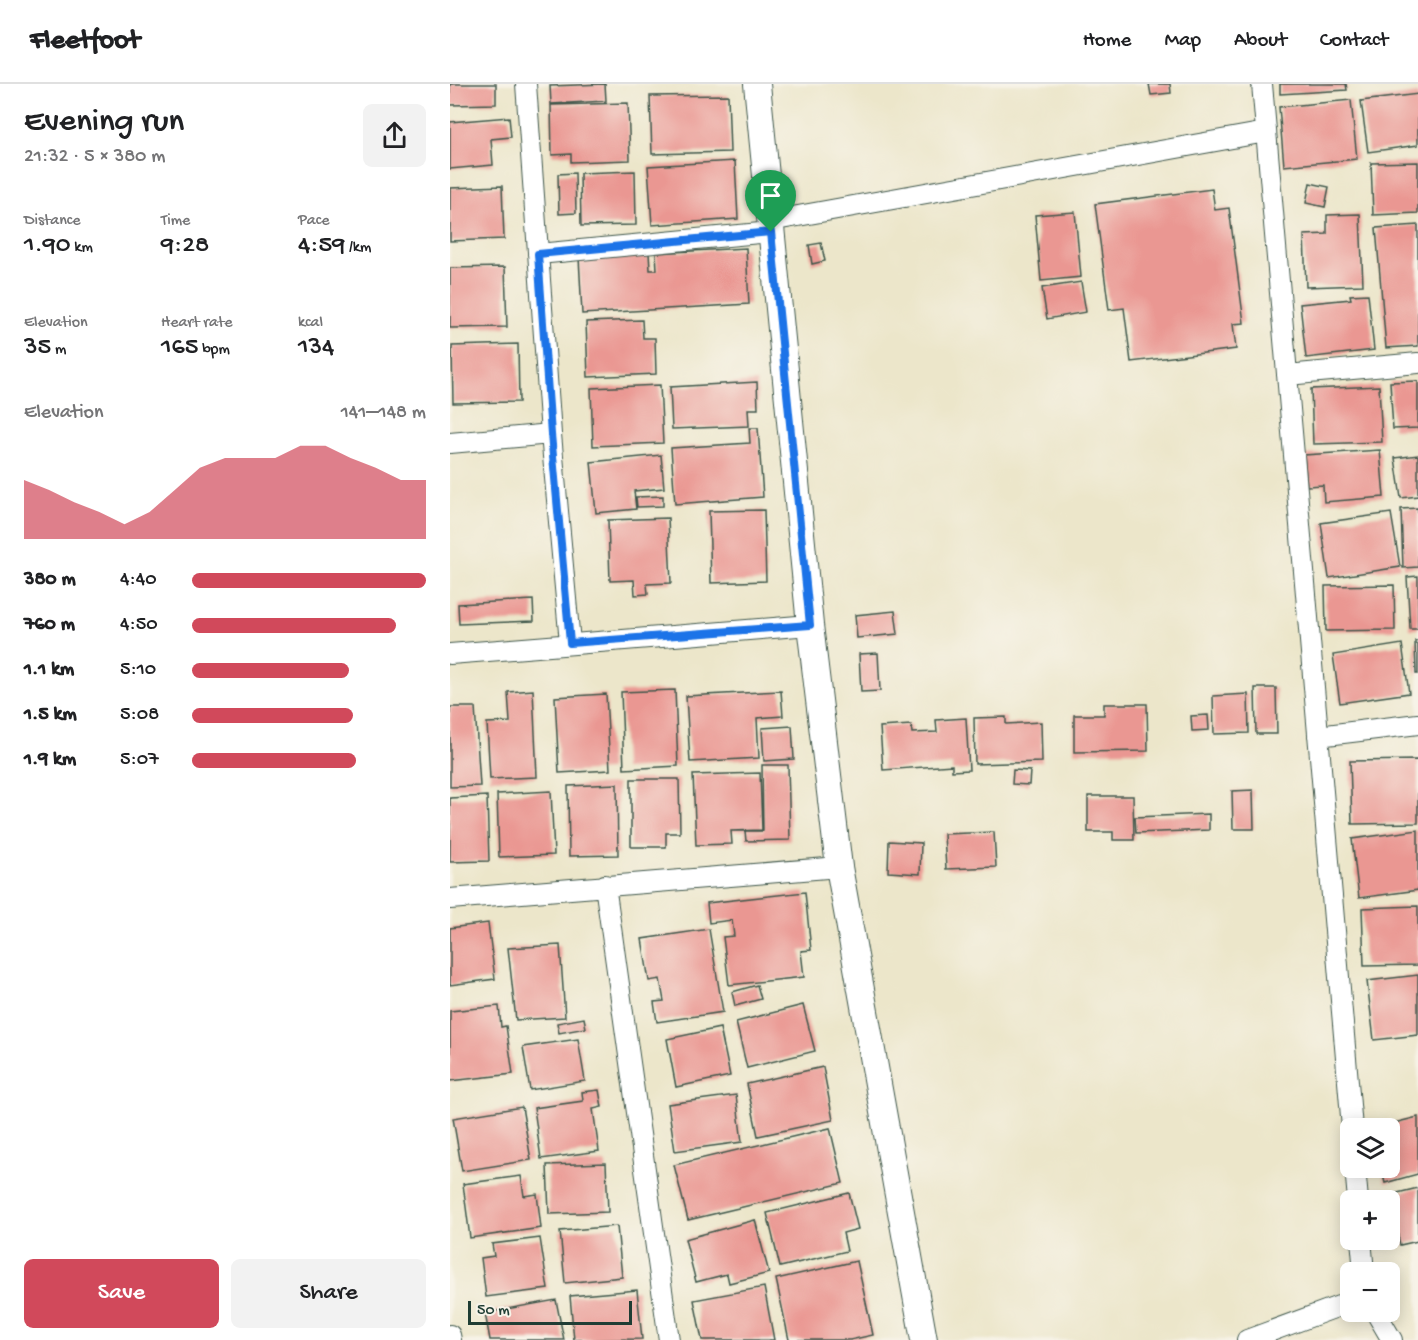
<!DOCTYPE html>
<html lang="en">
<head>
<meta charset="utf-8">
<style>
	:root { --surface:#fff; --page:#f2f2f2; --text:#202124; --muted:#757577; --line:#e0e0e0; --accent:#d1495b }
	body { margin:0; font-family:"Gochi Hand",sans-serif; background:var(--page); color:var(--text); height:100vh; display:flex; flex-direction:column; font-size:22px; white-space:nowrap }
	* { box-sizing:border-box; margin:0 }
	p { font-size:20px; color:var(--muted) }
	.icon { flex:none; width:33px; height:33px; fill:none; stroke:currentColor; stroke-width:2; stroke-linecap:round; stroke-linejoin:round }
	.map { position:relative; flex:1; overflow:hidden }
	.panel { display:flex; flex-direction:column; background:var(--surface); width:450px }
	.panel>* { flex:none }
	.controls { position:absolute; left:890px; top:1034px; display:grid; gap:12px }
	.controls a { display:grid; place-items:center; width:60px; height:60px; border-radius:9px; background:var(--surface); box-shadow:0 3px 15px #0003; font-size:30px }
	.scale { position:absolute; left:18px; bottom:15px; width:164px; box-sizing:border-box; padding-left:6px; border:3px solid #1f3d34; border-top:0; font-size:16px; line-height:21px; white-space:nowrap; color:#1f3d34; -webkit-text-stroke:4px #f7f3e8; paint-order:stroke }
	.pin { position:absolute; display:grid; place-items:center; width:51px; height:51px; color:#fff; margin:-62px -26px; border-radius:50% 50% 50% 0; rotate:-45deg; box-shadow:0 0 6px #0007 }
	.pin .icon { rotate:45deg }
	.round { display:grid; place-items:center; flex:none; width:63px; height:63px; border-radius:9px; background:var(--page) }
	.summary { display:flex; align-items:center; justify-content:space-between; height:102px; padding:0 24px }
	h1 { font-size:33px; font-weight:600; line-height:45px }
	.metrics { display:grid; grid-template-columns:repeat(3,1fr); gap:9px; height:102px; padding:6px 24px }
	.metrics div { display:grid; align-content:center }
	.metrics b { font-size:26px; font-weight:600 }
	.metrics small { font-size:16px; font-weight:400 }
	.metrics p { font-size:16px }
	.chart { height:168px; padding:12px 24px }
	.chart p { display:flex; justify-content:space-between }
	.chart svg { width:100%; height:108px; margin-top:6px; fill:var(--accent); opacity:.7 }
	.button { display:flex; gap:12px; margin-top:auto; padding:12px 24px }
	.button a { flex:1; height:69px; border-radius:9px; background:var(--accent); color:#fff; font-size:24px; font-weight:600; line-height:69px; text-align:center }
	.button a+a { background:var(--page); color:var(--text) }
	ul { padding:0 24px; list-style:none; font-size:20px }
	li { display:grid; grid-template-columns:96px 72px 1fr; align-items:center; height:45px }
	li i { height:15px; border-radius:8px; background:var(--accent) }
	header { display:flex; align-items:center; gap:36px; box-sizing:border-box; height:84px; padding:0 30px; background:var(--surface); border-bottom:2px solid var(--line) }
	header strong { font-size:28px }
	nav { display:flex; gap:33px; margin-inline-start:auto; font-size:21px }
	main { display:flex; flex:1; min-height:0 }
	.map>svg:first-child { display:block }
</style>
</head>
<body>
<header>
<strong>Fleetfoot</strong>
<nav><a>Home</a><a>Map</a><a>About</a><a>Contact</a></nav>
</header>
<main>
<section class="panel">
<div class="summary"><div><h1>Evening run</h1><p>21:32 · 5 × 380 m</p></div><a class="round"><svg class="icon" aria-label="share" viewBox="0 0 24 24"><path d="M12 15V3M7 8l5-5 5 5M5 13v7h14v-7"/></svg></a></div>
<div class="metrics">
<div><p>Distance</p><b>1.90<small> km</small></b></div>
<div><p>Time</p><b>9:28</b></div>
<div><p>Pace</p><b>4:59<small> /km</small></b></div>
</div>
<div class="metrics">
<div><p>Elevation</p><b>35<small> m</small></b></div>
<div><p>Heart rate</p><b>165<small> bpm</small></b></div>
<div><p>kcal</p><b>134</b></div>
</div>
<div class="chart"><p><span>Elevation</span>141–148 m</p>
<svg viewBox="0 0 160 44" preserveAspectRatio="none"><path d="M0 44V20L10 24L20 29L30 33L40 38L50 33L60 24L70 15L80 11L90 11L100 11L110 6L120 6L130 11L140 15L150 20L160 20V44z"/></svg>
</div>
<ul>
<li><b>380 m</b>4:40<i style="width:100%"></i></li>
<li><b>760 m</b>4:50<i style="width:87%"></i></li>
<li><b>1.1 km</b>5:10<i style="width:67%"></i></li>
<li><b>1.5 km</b>5:08<i style="width:69%"></i></li>
<li><b>1.9 km</b>5:07<i style="width:70%"></i></li>
</ul>
<div class="button"><a>Save</a><a>Share</a></div>
</section>
<div class="map">
<svg width="968" height="1256" viewBox="0 0 968 1256">
	<rect width="100%" height="100%" fill="#f7f3e8"/>
	<filter id="ink" filterUnits="userSpaceOnUse"><feTurbulence type="fractalNoise" baseFrequency=".0167" numOctaves="2"/><feDisplacementMap in="SourceGraphic" scale="12" xChannelSelector="R" yChannelSelector="G"/><feConvolveMatrix kernelMatrix="1 2 1 2 8 2 1 2 1" color-interpolation-filters="sRGB"/></filter>
	<filter id="wash" filterUnits="userSpaceOnUse"><feTurbulence type="fractalNoise" baseFrequency=".008" numOctaves="4" result="noise"/><feDisplacementMap in="SourceGraphic" scale="24" xChannelSelector="R" yChannelSelector="G"/><feGaussianBlur stdDeviation="1.35" result="paint"/><feColorMatrix in="noise" values="0 0 0 0 0 0 0 0 0 0 0 0 0 0 0 0 0 1.4 0 .05"/><feComposite in="paint" operator="in"/></filter>
	<g filter="url(#wash)">
		<rect width="100%" height="100%" fill="#ece6ca"/>
		<g id="blocks">
			<path fill="#ea9792" d="M0,0H46V20L0,21Z
				M155,0L156,17L101,20L100,2Z
				M699,0H720L721,9L701,11Z
				M830,0H896L897,6L830,10Z
				M968,10V61L918,68L911,17Z
				M278,11L280,68L202,70L200,12Z
				M901,16L907,75L834,82L829,23Z
				M178,19L180,76L121,78V70L102,71L101,21Z
				M59,33L61,53L41,55L43,81L0,85V38Z
				M285,77L288,135L202,141L198,82Z
				M968,78V129L923,131L921,79Z
				M185,87L186,141L131,142L130,89Z
				M125,89L126,129L109,130L108,90Z
				M860,99L879,103L875,123L856,119Z
				M52,102L54,155L0,157V104Z
				M762,105L765,126L779,124L794,239L783,240L786,265L681,278L674,224L659,226L645,120Z
				M625,128L631,193L591,197L585,131Z
				M910,130L913,201L856,203L854,151L877,150V131Z
				M968,141V262L936,264L926,144Z
				M371,159L375,177L362,180L359,161Z
				M296,164L299,220L132,230L129,173L199,169L200,186H207L206,169Z
				M55,183L57,243L0,244V184Z
				M631,198L636,228L597,235L592,204Z
				M918,210L924,266L856,274L850,220L901,215L900,211Z
				M192,236L193,254H205L206,290L138,293L136,238Z
				M68,260L69,318L3,319L2,262Z
				M968,297V344L943,345L940,298Z
				M307,298L308,325H298L299,342L222,345L220,303Z
				M210,301L213,359L143,362L141,304Z
				M929,302L932,358L863,360L861,305Z
				M299,344H308L313,413L225,420L221,364L300,359Z
				M930,366L934,413L874,418L873,401L857,402L854,371Z
				M211,371L214,404L184,407L186,425L146,429L141,378Z
				M968,371V412L951,414L945,374Z
				M213,412V422L187,423L186,413Z
				M968,424V483L953,484L951,425Z
				M314,426L316,497L261,499L259,427Z
				M941,429L950,483L879,494L871,439Z
				M218,434L221,499L197,500L198,510L185,511L184,496L160,497L158,436Z
				M968,492V545H960L957,493Z
				M944,501L945,546L876,547L875,502Z
				M83,516L84,537L9,540L8,520Z
				M445,527L448,550L407,554L405,531Z
				M965,557H968V590H966Z
				M952,560L959,609L890,619L883,571Z
				M428,569L430,607L411,608L409,570Z
				M805,604H826L827,650H806Z
				M83,606L87,693L40,695L37,639L60,638L58,608Z
				M225,606L228,682L174,685L171,608Z
				M331,607L333,632L307,634L309,674L240,678L236,612Z
				M156,610L160,686L109,689L105,613Z
				M798,610L799,649L764,650L763,612Z
				M654,620H697L698,667L624,668V631H654Z
				M0,623H25L30,702L0,703Z
				M758,631L759,646L742,647L741,632Z
				M556,633V640L591,638L592,678L525,680L524,634Z
				M516,634L519,686L502,687V681L433,686L430,643L461,641L462,649L487,648L486,636Z
				M342,642L344,675L314,677L312,644Z
				M968,676V739L902,740L900,677Z
				M312,681H338L340,756L296,757L295,747H313Z
				M563,686L580,687L579,701L562,700Z
				M310,689L312,746L281,747L282,760L246,761L243,691Z
				M181,695H229L230,749H216V763H181Z
				M167,700L168,771L119,772L118,702Z
				M803,706L804,745H783L782,707Z
				M101,707L104,771L49,773L47,710Z
				M37,712L39,777L0,778V714Z
				M638,712H683L684,756H663V748H638Z
				M759,730V746L686,749L685,733Z
				M968,746V806L909,814L902,755Z
				M544,748L546,783L496,785L494,750Z
				M439,757L471,759L470,790L438,788Z
				M355,808L361,866L351,867L354,893L279,901L273,853L284,852L282,836L259,839L257,819Z
				M968,822V881L914,882L912,824Z
				M38,839L45,895L0,901V844Z
				M259,845L273,928L207,938L204,918L214,917L210,895L199,897L192,855Z
				M110,861L115,933L66,936L58,864Z
				M968,891V951L924,956L917,897Z
				M307,901L311,915L285,922L282,908Z
				M353,921L365,967L297,984L286,938Z
				M49,922L51,943L56,942L63,990L0,997V927Z
				M134,934L136,944L109,949L107,939Z
				M270,944L280,992L226,1003L217,955Z
				M128,955L135,997L80,1006L73,963Z
				M373,983L383,1036L308,1052L297,1000Z
				M149,1006L152,1023L143,1025L149,1067L91,1075L84,1024L133,1017L132,1008Z
				M286,1011L292,1058L225,1067L218,1020Z
				M72,1023L81,1076L12,1087L3,1034Z
				M968,1033V1090L935,1099L931,1083H939V1044L928,1043Z
				M380,1044L393,1099L238,1136L224,1081Z
				M156,1079L158,1128L99,1130L97,1081Z
				M71,1092L74,1112L87,1110L91,1144L20,1154L13,1100Z
				M968,1104V1157L950,1161L939,1111Z
				M399,1109L408,1145L393,1149L397,1167L330,1183L317,1129Z
				M305,1136L319,1189L279,1199L277,1190L246,1198L235,1155Z
				M167,1142L172,1193L115,1199L110,1147Z
				M90,1154L98,1205L36,1213L31,1174L44,1172L42,1160Z
				M407,1177L423,1251L400,1256H339L326,1195Z
				M314,1203L324,1256H252L244,1216Z
				M187,1206L192,1255L124,1256L120,1212Z
				M106,1216L114,1256H40L35,1229Z"/>
		</g>
	</g>
	<g filter="url(#ink)">
		<use href="#blocks" fill-opacity="0" stroke="#3e564a" stroke-width="1.5"/>
		<g fill="none" stroke-linecap="round" stroke-linejoin="round">
			<defs>
				<path id="minor" d="M76,0L101,350L120,559
					M812,0L902,1044
					M320,137L816,48
					M88,170L321,148
					M837,291L968,279
					M0,359L101,350
					M0,570L360,541
					M868,652L968,640
					M155,801L219,1256
					M0,815L389,783
					M905,1083L908,1116
					M911,1155L914,1188
					M925,1227L942,1256
					M0,1251L1,1256
					M797,1256L900,1218"/>
				<path id="tertiary" d="M307,0L360,541L389,783L474,1256"/>
			</defs>
			<use href="#minor" stroke="#3e564a" stroke-width="22"/>
			<use href="#tertiary" stroke="#3e564a" stroke-width="28"/>
			<use href="#minor" stroke="#fff" stroke-width="20"/>
			<use href="#tertiary" stroke="#fff" stroke-width="26"/>
		</g>
	</g>
	<g fill="none" stroke-linecap="round" stroke-linejoin="round" filter="url(#ink)">
		<defs>
			<path id="route" d="M321,148L360,541L120,559L101,350L88,170Z"/>
		</defs>
		<use href="#route" stroke="#fff" stroke-width="12"/>
		<use href="#route" stroke="#1a73e8" stroke-width="8"/>
	</g>
</svg>
<div class="controls">
<a><svg class="icon" aria-label="layers" viewBox="0 0 24 24"><path d="M12 4l9 5-9 5-9-5zM3 14l9 5 9-5"/></svg></a>
<a>+</a>
<a>−</a>
</div>
<div class="scale">50 m</div>
<div class="pin" style="left:321px;top:148px;background:#1e9e55"><svg class="icon" aria-label="arrive" viewBox="0 0 24 24"><path d="M6 21V4h12l-3 4 3 4H6"/></svg></div>
</div>
</main>
</body>
</html>
